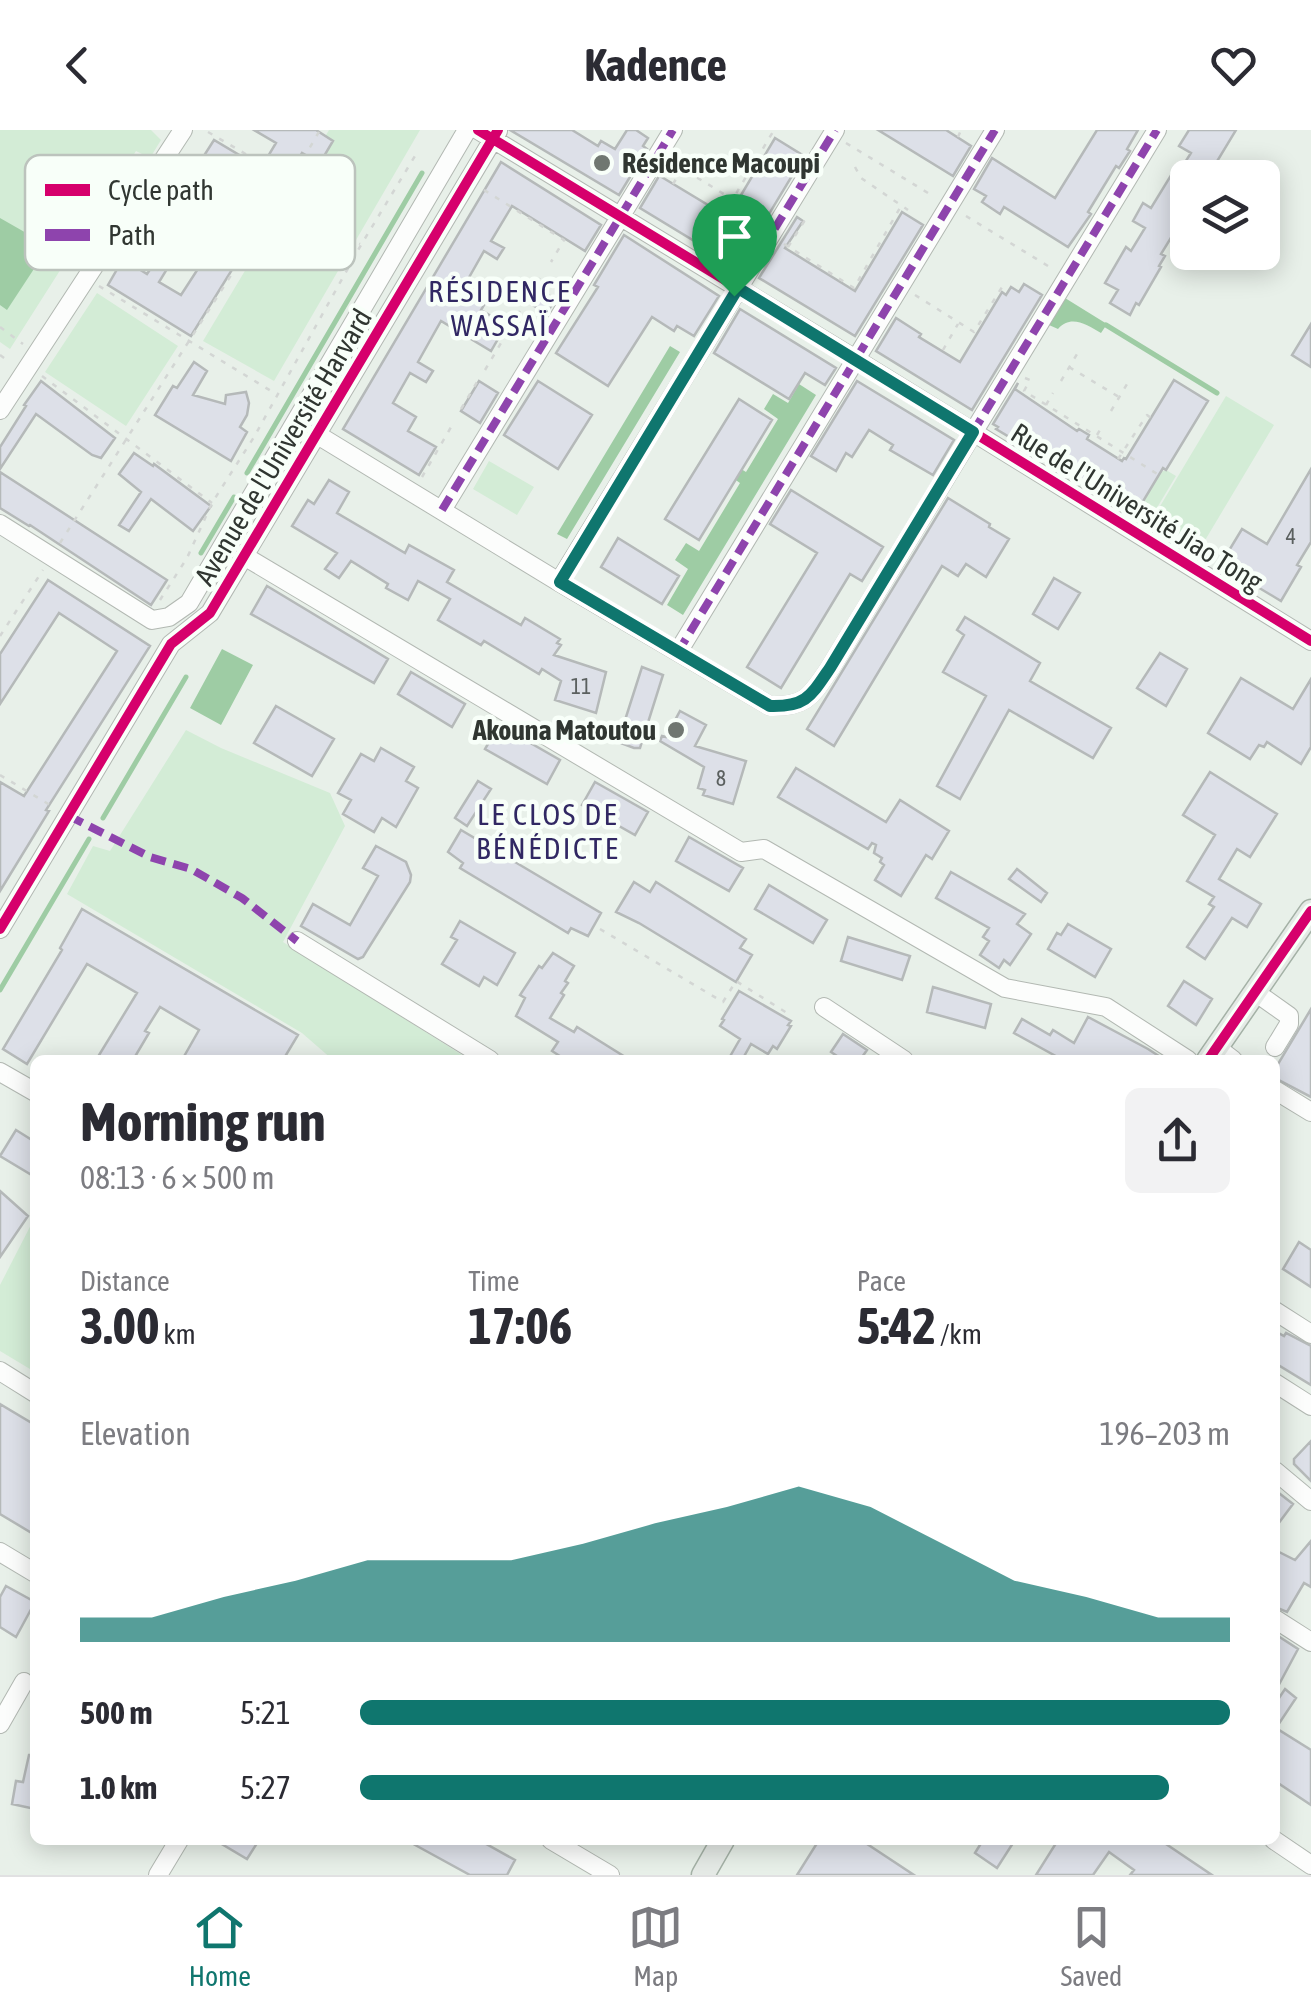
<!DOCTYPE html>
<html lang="en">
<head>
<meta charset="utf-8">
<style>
	:root { --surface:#fff; --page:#f2f2f3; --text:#2b2b33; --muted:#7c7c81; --line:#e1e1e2; --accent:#0f766e }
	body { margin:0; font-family:"Asap Condensed",sans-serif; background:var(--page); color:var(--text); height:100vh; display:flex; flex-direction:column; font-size:38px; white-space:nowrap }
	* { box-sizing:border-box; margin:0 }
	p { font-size:32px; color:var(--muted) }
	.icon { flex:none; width:55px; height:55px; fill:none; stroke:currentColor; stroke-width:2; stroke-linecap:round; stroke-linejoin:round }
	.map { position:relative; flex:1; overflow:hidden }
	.drawer { position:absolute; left:30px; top:925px; width:1250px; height:790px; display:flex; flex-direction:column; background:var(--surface); border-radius:15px; box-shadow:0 5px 25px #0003 }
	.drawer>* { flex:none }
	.controls { position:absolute; left:1170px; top:30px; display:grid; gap:20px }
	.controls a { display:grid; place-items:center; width:110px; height:110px; border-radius:15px; background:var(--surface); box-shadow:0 5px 25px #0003; font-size:50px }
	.pin { position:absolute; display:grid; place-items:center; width:85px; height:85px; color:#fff; margin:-102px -42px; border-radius:50% 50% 50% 0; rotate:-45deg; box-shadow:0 0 10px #0007 }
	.pin .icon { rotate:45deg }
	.round { display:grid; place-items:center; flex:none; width:105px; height:105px; border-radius:15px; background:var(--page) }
	.overview { display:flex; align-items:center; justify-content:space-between; height:170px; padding:0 50px }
	h1 { font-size:55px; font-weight:700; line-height:75px }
	.stats { display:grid; grid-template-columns:repeat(3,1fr); gap:15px; height:170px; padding:10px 50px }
	.stats div { display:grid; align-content:center }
	.stats b { font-size:50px; font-weight:700 }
	.stats small { font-size:28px; font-weight:400 }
	.stats p { font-size:28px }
	.chart { height:280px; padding:20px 50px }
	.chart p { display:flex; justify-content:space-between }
	.chart svg { width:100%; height:180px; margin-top:10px; fill:var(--accent); opacity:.7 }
	ul { padding:0 50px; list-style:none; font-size:32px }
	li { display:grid; grid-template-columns:160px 120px 1fr; align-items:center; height:75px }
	li i { height:25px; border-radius:12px; background:var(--accent) }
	header { display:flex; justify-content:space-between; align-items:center; height:130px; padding:0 50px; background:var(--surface); font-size:45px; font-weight:700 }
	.tab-bar { display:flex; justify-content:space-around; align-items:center; height:140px; border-top:2px solid var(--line); background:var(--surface); font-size:28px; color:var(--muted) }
	.tab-bar a { display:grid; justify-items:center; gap:5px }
	.tab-bar .selected { color:var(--accent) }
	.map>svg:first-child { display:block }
</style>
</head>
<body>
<header><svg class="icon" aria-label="back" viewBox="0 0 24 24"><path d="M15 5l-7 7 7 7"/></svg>Kadence<svg class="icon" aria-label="heart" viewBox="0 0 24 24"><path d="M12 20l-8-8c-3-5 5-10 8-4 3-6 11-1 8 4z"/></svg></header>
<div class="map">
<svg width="1311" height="1745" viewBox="0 0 1311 1745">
	<rect width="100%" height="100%" fill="#e8f0e9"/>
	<path fill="#d3ecd6" d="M0,0H151L161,10L150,28L136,21L10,219L0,212Z
		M329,0H420L274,251L203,211Z
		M97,163L178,216L126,296L45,242Z
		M1226,266L1274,295L1201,417L1153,388Z
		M489,331L534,357L517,385L473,359Z
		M1166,340L1176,346L1149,391L1136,383L1161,342Z
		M186,600L221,618L330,663L345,696L283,812L470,930H333L302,903L67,764L93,716L110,721Z
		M35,1087V1242L0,1221V1155Z"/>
	<path fill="#9ecca4" d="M0,88L49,116L7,180L0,175Z
		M1065,168L1107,194L1101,203C1087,195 1071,184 1058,199L1049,195Z
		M670,216L680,222L567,409L557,404Z
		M799,254L816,265L683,485L667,475L688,439L675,430L686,413L699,421L740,353L727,344L733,334L746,342L778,289L764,279L773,264L788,273Z
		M222,519L253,535L221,595L190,578Z"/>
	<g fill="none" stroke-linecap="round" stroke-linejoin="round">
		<path stroke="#9ecca4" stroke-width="5" d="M1106,195L1217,263
			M247,343L422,43
			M201,423L234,367
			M103,688L186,547
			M0,860L89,709"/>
	</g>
	<path fill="#dde0e8" stroke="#b5b9b9" stroke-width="2.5" d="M254,0H316L333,11L320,33L302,23L272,74L292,87L265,130L246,117L191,206L108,155L123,129L147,144L155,132L167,139L159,152L181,165L218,108L205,100L223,70L204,59L213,44L198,35L214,10L261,38L276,13Z
		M510,0H572L598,16L601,11L615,19L627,0H636L648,8L643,16L647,19L619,65Z
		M878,0H946L971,16L953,46Z
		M1097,0H1138L1127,19L1130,21L1119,38L1116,36L1088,82L1091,84L1068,117L1004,77L1000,84L982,72L986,66L974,59L992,28L1055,68Z
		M1189,0H1236L1207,48H1188V80L1161,124L1165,126L1159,136L1161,137L1139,175L1136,173L1130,185L1110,173L1118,160L1105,153L1126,117L1131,121L1145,98L1133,91L1143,73L1151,78L1173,42L1177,45L1191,23L1179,16Z
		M775,8L804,26L737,137L640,78L662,41L660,46L728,87Z
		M501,32L601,95L585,121L512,76L491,111L504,118L497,129L484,121L467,151L490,165L481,180L506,195L491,221L441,191L418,232L433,241L426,252L410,243L393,273L416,287L408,301L436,317L419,345L343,299Z
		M902,82L923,95L855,206L759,148L797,87L803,91L785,118L855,161Z
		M624,105L719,166L694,206L677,196L674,201L652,187L608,256L556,223L598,157L594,155Z
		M1024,154L1042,165L972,280L876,221L896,188L921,204L919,207L960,232L1002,162L1006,165L1011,157L1019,162Z
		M536,158L555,169L547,183L527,172Z
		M740,179L836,238L825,255L805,243L789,269L714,223Z
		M1311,194V237L1292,225Z
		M194,232L207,241L193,265L225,274L226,265L246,262L249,273L247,285L240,297L247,302L231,331L155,285L173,256L177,258Z
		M1174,250L1208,271L1166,340L1163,338L1136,383L1029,319L996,299L998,297L993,294L1018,253L1015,259L1077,301L1079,299L1089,305L1087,309L1122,331L1124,328L1126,329Z
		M41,251L115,308L101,328L92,325L36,284L0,339V317L26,276L24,275Z
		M479,251L498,263L480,293L461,281Z
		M538,251L592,285L558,339L504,305Z
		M857,251L954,310L933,345L890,320L893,315L869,300L852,327L846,323L836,341L811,326Z
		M739,269L772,290L699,410L665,389Z
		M134,323L153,336L154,334L211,376L193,401L151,369L129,401L119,395L141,362L119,344Z
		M1311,339V412L1297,435L1301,437L1281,471L1241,447L1243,445L1222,432L1242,399L1267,414Z
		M0,342L167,450L151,475L30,395L29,396L0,378Z
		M329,350L349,362L337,383L405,423L409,415L454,440L447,452L521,495L525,488L560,509L557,513L561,515L554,525L606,542L596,583L555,570L561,551L542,539L539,544L484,511L481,515L438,490L450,469L418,451L408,470L386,458L388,454L351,431L339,448L325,439L337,423L292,396L308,370L314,374Z
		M791,360L883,417L862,451L850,444L781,558L747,537L817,423L770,394Z
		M948,368L990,394L989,397L1009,409L986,447L966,434L958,446L942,436L834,616L807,599Z
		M618,408L679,446L662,474L601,437Z
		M1054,448L1080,463L1058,499L1033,484Z
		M48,450L150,516L46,680L49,681L0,761V652L24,666L117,521L59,483L0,574V524Z
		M267,456L388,529L374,553L251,484Z
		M965,487L1040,533L1030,551L1111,598L1093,628L1009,580L960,669L937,656L986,566L943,542L964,505L957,500Z
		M1160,523L1187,539L1166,576L1137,558Z
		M642,537L663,545L640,618H634L618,612Z
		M411,542L465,574L452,597L398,564Z
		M1241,548L1293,579L1311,549V617L1301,634L1267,612L1264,617L1259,615L1250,629L1208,603Z
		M276,576L334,609L312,646L254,613Z
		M680,581L706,595L695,616L746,631L733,674L703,665L705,660L698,658L704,637L660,611L662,606L666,607Z
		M499,595L560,630L547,654L485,619Z
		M381,618L414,637L406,651L418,658L396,697L382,688L374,702L343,684L351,670L338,663L361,624L374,631Z
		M796,638L886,692L900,670L949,701L932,729L926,725L901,766L875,750L884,735L880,732L882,728L874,723L876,715L872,713L868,719L778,667Z
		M1210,642L1277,684L1250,727L1237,719L1219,749L1261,774L1247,797L1232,788L1205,829L1187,817L1214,777L1209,774L1214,767L1187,751L1215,705L1183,685Z
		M478,651L491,659L467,696L455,688Z
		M595,652L648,682L635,705L582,675Z
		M461,700L601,783L588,806L571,798L568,803L460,738L463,733L448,722Z
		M689,707L743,738L729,761L676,731Z
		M376,716L406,732L411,745L410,752L366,822L363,827L358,829L301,796L313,774L350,795L378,746L363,738Z
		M1017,739L1047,763L1041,772L1009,749Z
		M951,742L1025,784L1017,794L1031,804L1010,835L1004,830L999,838L980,825L989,811L983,807L989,798L936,768Z
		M634,752L650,762L656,752L746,809L740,818L752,825L736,852L639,793L616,782Z
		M769,755L827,790L813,813L755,779Z
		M82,779L298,905L283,930H182L199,900L160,877L145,901L149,903L133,930H96L137,863L87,834L27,934L3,919L62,820L60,818Z
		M460,791L515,823L497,855L484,847L479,856L442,834L457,810L451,807Z
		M1068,794L1111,819L1095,847L1048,819L1057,803L1061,805Z
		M848,807L910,826L902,850L841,831Z
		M553,823L574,836L565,851L568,853L561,863L564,865L550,888L574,902L577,897L630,930H566L552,921L558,912L516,886L525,868L520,865L539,836L542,838Z
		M1184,851L1212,869L1196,895L1168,876Z
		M933,857L991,874L985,898L927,882Z
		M739,861L791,891L788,895L791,896L777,919L773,916L768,924L751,914L742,930H728L740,909L720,896L724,890L722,889Z
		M1311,879V967L1275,948V939Z
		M1088,887L1148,919L1165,930H1063L1014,903L1022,889L1050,905L1053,900L1074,913Z
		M843,904L867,920L860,930H843L831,922Z
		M16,1000L35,1012V1047L0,1026Z
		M0,1061L28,1086L0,1127Z
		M1299,1112L1311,1120V1157L1283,1139Z
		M1275,1201L1284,1206L1286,1203L1311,1216V1255L1275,1233Z
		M0,1274L35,1295V1405L0,1384Z
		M1311,1311V1351L1294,1334V1329Z
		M1275,1360L1293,1374L1275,1398Z
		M1311,1411V1457L1304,1453L1287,1482L1275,1477V1420L1295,1430Z
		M6,1456L35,1472L16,1507L0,1497V1467Z
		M1275,1504L1298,1519L1275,1562Z
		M1285,1559L1296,1568L1276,1598L1311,1620V1675L1275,1651V1574Z
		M29,1625H35V1679L12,1674L16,1651L23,1652Z
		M215,1710H259L247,1729Z
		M406,1710H479L515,1730L507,1745H470Z
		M819,1710H861L914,1745H797Z
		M983,1710H1015L997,1738L975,1723Z
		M1058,1710H1160L1212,1745H1130L1134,1740L1109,1722L1093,1745H1036Z"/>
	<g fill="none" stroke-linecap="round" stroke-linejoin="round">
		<defs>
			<path id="minor" d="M478,0L855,229L1311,511
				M0,280L183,0
				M316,304L559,452L770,576C806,577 811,566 830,538L1157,0
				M442,380L673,0
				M0,394L152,490L169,487L189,473L467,0
				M244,426C409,526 575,624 741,722L764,719L1005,858L1106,877L1188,930
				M559,452L835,0
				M678,522L995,0
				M0,799L171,514L210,483L498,1
				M297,811L490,930
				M1255,862L1289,886V894L1275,917
				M824,877L904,930
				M1216,917L1233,930
				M0,942L35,962
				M1275,960L1311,982
				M1275,1181L1311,1204
				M0,1241L35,1263
				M1275,1253L1311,1276
				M1275,1341L1311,1371
				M0,1422L35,1443
				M1275,1489L1311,1512
				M0,1594L24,1552
				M551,1710L610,1745
				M1274,1710L1311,1735
				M158,1745L179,1710"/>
			<path id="major" d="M1208,930L1311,781
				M703,1745L723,1710"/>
		</defs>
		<use href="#minor" stroke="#b2b8b2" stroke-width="20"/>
		<use href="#major" stroke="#a4b1a6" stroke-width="25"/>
		<path stroke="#d3d6d4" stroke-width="2.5" stroke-dasharray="5 8" stroke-linecap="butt" d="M208,2L290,50
			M958,7L961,0
			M846,13L933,66
			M675,34L732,69
			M855,37L861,48L908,80
			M673,54L689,28
			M484,60L564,110L551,132
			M281,67L360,114
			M966,86L1053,139
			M784,114L854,158L901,76
			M788,117L805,90L801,87
			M703,119L774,0
			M99,156L276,264
			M915,165L974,202L1002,157
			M527,171L540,148
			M0,197L23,214
			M943,220L958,194
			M0,225L7,230
			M1069,237L1119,267
			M485,240L520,181
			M42,246L212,373
			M1025,248L1030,250L1024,261L1159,345
			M1061,251L1080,219
			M1046,275L1053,263
			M461,279L477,252
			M1111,281L1130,249
			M1097,305L1103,295
			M1118,329L1147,285L1151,288
			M422,347L454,292
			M60,413L281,67L320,0
			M160,470L187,428L212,373L254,307L361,115L418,21
			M0,506L43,440
			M0,645L55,678
			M600,799L723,872L736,851L787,883"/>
		<use href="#minor" stroke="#fcfdfc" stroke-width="18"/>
		<use href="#major" stroke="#e5eae6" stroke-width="22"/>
		<path stroke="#8e44ad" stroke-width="8" stroke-dasharray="15 8" stroke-linecap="butt" d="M973,302L1157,0
			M442,380L673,0
			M559,452L835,0
			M678,522L995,0
			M69,686L150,727L191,739L242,768L297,811"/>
		<defs>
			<path id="cycleway" d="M478,0L855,229L1311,511
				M0,799L171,514L210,483L498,0
				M1208,930L1311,781"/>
		</defs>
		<use href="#cycleway" stroke="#f8fff9" stroke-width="16"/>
		<use href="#cycleway" stroke="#d6006c" stroke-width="10"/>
	</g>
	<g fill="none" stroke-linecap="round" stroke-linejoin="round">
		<defs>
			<path id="route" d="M738,158L973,302L830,538C811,566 806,577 770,576L560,452Z"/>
		</defs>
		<use href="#route" stroke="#fff" stroke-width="20"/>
		<use href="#route" stroke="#0f766e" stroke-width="12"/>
	</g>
	<g fill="#707771" stroke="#f8fff9" stroke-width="4">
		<circle cx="602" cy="33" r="10"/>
		<circle cx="676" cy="600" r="10"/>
	</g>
	<g text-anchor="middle" stroke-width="9" stroke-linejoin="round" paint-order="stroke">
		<g font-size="22" fill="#5b605f">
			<text x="1291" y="414">4</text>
			<text x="581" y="564">11</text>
			<text x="721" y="656">8</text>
		</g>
		<g font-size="28" font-weight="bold" fill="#303631" stroke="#f8fff9" text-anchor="start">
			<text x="622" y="43">Résidence Macoupi</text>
			<text x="656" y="610" text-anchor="end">Akouna Matoutou</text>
		</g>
		<g font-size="28" fill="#303631" stroke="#f8fff9">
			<text transform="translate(283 317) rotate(-59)" y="10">Avenue de l'Université Harvard</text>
			<text transform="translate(1137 377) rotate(32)" y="10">Rue de l'Université Jiao Tong</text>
		</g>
		<g font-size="30" letter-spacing="2.5" fill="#312863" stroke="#f8fff9">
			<text x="500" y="172">RÉSIDENCE<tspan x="500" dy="34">WASSAÏ</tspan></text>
			<text x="548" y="695">LE CLOS DE<tspan x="548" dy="34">BÉNÉDICTE</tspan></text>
		</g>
	</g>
	<rect x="25" y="25" width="330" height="115" rx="15" fill="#f8fff9" stroke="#bcc3bd" stroke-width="2.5"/>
	<rect x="45" y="54" width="45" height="12" fill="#d6006c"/>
	<rect x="45" y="99" width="45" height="12" fill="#8e44ad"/>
	<g font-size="28" fill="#303631">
		<text x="108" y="70">Cycle path</text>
		<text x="108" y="115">Path</text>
	</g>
</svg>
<div class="controls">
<a><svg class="icon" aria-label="layers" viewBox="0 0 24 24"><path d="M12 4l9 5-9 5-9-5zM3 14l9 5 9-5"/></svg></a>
</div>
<div class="pin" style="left:734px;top:166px;background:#1e9e55"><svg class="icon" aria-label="arrive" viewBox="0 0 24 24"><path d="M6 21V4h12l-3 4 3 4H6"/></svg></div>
<section class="drawer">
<div class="overview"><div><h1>Morning run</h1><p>08:13 · 6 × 500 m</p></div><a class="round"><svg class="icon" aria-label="share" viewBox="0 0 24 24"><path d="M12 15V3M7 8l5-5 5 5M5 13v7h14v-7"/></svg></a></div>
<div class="stats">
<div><p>Distance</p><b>3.00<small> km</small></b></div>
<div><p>Time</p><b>17:06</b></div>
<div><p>Pace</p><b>5:42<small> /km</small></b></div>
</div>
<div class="chart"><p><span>Elevation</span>196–203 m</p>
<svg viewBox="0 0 160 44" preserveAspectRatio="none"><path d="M0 44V38L10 38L20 33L30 29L40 24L50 24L60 24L70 20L80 15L90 11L100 6L110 11L120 20L130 29L140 33L150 38L160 38V44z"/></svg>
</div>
<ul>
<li><b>500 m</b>5:21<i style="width:100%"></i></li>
<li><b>1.0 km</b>5:27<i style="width:93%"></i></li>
</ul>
</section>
</div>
<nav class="tab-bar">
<a class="selected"><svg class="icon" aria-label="home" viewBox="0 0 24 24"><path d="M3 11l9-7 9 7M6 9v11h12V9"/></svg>Home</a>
<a><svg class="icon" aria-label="map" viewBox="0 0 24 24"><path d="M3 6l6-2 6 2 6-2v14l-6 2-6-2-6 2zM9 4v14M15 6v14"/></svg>Map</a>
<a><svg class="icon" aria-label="saved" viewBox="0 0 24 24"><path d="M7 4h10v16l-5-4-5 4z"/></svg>Saved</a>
</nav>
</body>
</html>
